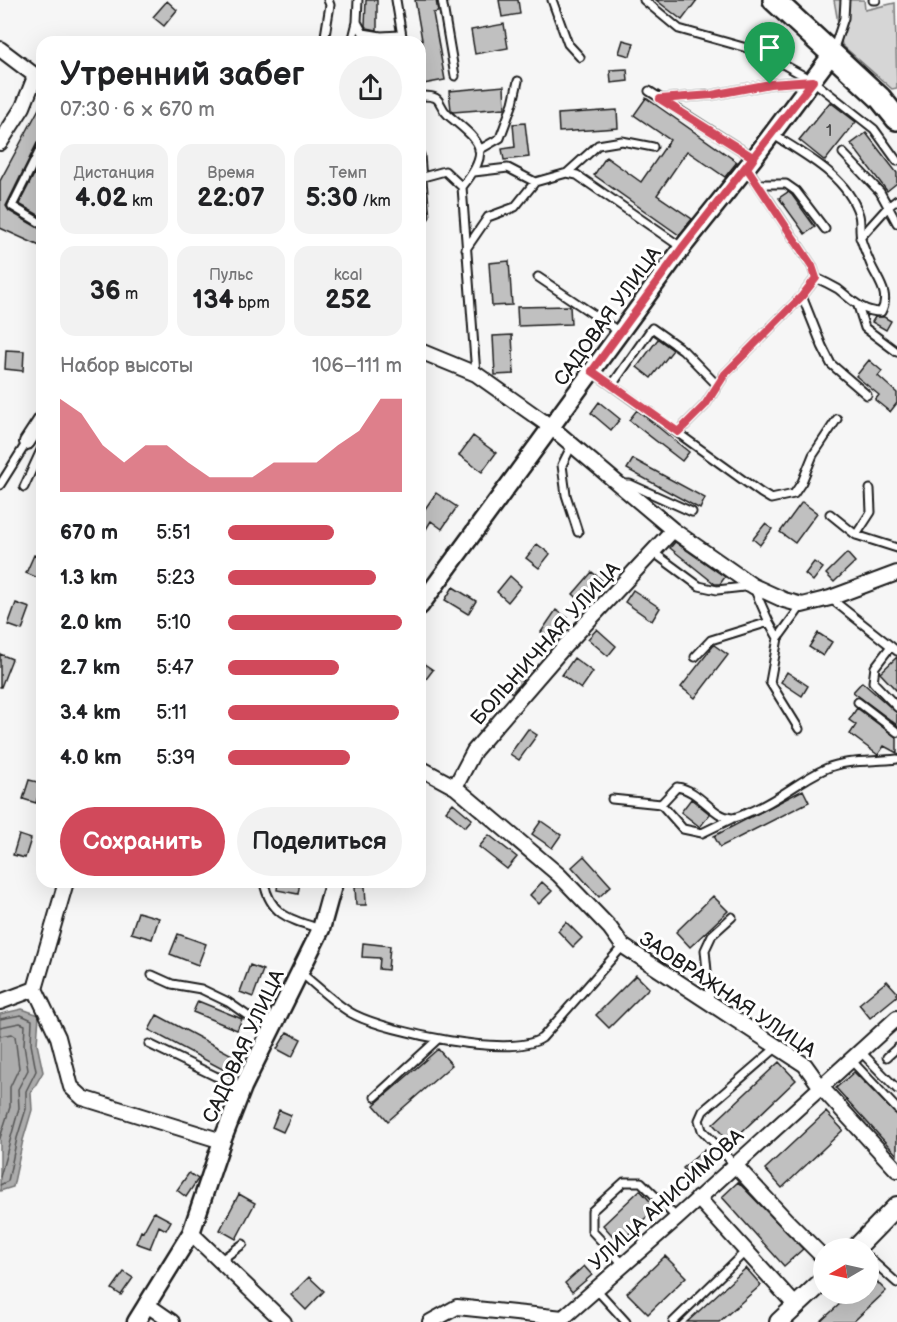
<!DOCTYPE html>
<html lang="ru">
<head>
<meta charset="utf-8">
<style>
	:root { --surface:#fff; --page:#f2f2f2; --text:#202124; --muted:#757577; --accent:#d1495b }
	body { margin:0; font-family:"Balsamiq Sans",sans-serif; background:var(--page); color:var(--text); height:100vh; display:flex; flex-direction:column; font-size:22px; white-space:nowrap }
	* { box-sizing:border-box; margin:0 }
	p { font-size:20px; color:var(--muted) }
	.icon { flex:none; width:33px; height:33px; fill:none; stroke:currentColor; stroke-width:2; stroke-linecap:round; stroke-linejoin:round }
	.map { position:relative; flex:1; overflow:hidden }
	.sheet { position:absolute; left:36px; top:36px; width:390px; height:852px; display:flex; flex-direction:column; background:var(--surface); border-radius:18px; box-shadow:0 6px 24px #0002 }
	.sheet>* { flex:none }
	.needle { width:39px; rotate:261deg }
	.tools { position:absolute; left:813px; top:1238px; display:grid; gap:12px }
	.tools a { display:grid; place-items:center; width:66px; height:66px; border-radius:50%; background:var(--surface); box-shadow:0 6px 24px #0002; font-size:30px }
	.pin { position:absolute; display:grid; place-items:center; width:51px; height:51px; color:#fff; margin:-62px -26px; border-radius:50% 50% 50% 0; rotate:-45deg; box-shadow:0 0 6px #0007 }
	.pin .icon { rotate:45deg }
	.round { display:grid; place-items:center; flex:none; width:63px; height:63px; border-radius:32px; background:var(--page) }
	.head { display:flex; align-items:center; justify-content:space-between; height:102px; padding:0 24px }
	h1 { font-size:33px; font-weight:700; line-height:45px }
	.metrics { display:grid; grid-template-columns:repeat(3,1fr); gap:9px; height:102px; padding:6px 24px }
	.metrics div { display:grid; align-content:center; border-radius:15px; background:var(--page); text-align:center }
	.metrics b { font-size:26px; font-weight:700 }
	.metrics small { font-size:16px; font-weight:400 }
	.metrics p { font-size:16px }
	.chart { height:168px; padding:12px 24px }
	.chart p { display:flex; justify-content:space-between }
	.chart svg { width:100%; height:108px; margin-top:6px; fill:var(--accent); opacity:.7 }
	.button { display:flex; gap:12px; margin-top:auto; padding:12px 24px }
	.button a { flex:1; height:69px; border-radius:36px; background:var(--accent); color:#fff; font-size:24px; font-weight:700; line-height:69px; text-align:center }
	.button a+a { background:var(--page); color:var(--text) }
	ul { padding:0 24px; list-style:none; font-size:20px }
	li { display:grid; grid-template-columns:96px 72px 1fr; align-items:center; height:45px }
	li i { height:15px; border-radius:8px; background:var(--accent) }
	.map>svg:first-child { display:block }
</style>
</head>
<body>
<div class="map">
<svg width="897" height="1322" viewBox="0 0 897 1322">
	<rect width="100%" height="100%" fill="#f6f6f6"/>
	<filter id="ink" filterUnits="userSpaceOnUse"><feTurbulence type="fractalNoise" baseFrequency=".0167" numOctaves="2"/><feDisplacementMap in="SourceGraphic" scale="12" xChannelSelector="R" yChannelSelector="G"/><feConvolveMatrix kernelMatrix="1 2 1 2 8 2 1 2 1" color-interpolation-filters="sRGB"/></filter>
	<g filter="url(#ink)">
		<path fill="#d6d6d6" stroke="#797979" stroke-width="1.5" d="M834,0H864L865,10L895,3L897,88L892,89L842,45Z"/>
		<path fill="#acacac" stroke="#727272" stroke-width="1.5" d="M22,1009L39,1015L37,1044L43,1072L31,1093L32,1110L23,1140L13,1187L0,1191V1014Z"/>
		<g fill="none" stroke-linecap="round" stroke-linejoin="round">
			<path stroke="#565656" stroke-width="1.5" d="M0,1019L21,1015L32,1020L31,1044L36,1071L26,1091V1109L17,1138L8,1181L0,1185
				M0,1027L20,1023L25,1025L24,1045L28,1070L18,1089L19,1108L0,1177
				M0,1036L12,1034L15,1036L19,1068L10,1087V1107L0,1138"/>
		</g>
		<path fill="#c0c0c0" stroke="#1c1c1c" stroke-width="1.5" d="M366,0H377V30L367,28L365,26Z
			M415,0H436L438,12L433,13L445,80L423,84L420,52L424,51Z
			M499,0H518L520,14L502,17Z
			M656,0H697L682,20Z
			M167,1L177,10L164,26L153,17Z
			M504,24L508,48L475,54L471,30Z
			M623,40L634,43L630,56L619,53Z
			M627,69L628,81L611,83L610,70Z
			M504,86L505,108L453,112L451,110L449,91Z
			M646,98L737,162L725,177L687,151L657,195L692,219L679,235L594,175L606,157L641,182L670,140L634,115Z
			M830,102L856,122L825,161L799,140Z
			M42,103V140L37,143L6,206L9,211L42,230V247L0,228V181Z
			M617,110L618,128L559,132L558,114Z
			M525,123L529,157L504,160L502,149L515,147L513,124Z
			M866,133L897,173V183L887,191L851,144Z
			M42,159V217L19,204Z
			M788,192L792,195L815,227L805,234L779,198Z
			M509,261L512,305L492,306L489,263Z
			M570,306L571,324L518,326L517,307Z
			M875,317H884L891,321L886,330L872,322Z
			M512,335L514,374L495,375L493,336Z
			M658,339L673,350L651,378L637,367Z
			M6,350L24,351L23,371L5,369Z
			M869,360L882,371L878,376L897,393V403L890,412L875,400L879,395L856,376Z
			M599,402L620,419L611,430L591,413Z
			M637,410L689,452L682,461L629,420Z
			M473,436L496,453L482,472L459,455Z
			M633,459L705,498L700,509L627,469Z
			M436,493L457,507L442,529L431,521L420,539V516Z
			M802,502L817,513L795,543L780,532Z
			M765,524L772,529L760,545L753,539Z
			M675,542L725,577L720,584H715L670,548Z
			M537,544L550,554L539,568L526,558Z
			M847,553L855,562L834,582L826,574Z
			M34,555L42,559V567L38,578L26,573Z
			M814,562L823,568L813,581L805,574Z
			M592,572L603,581L584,604L573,594Z
			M510,576L521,586L508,602L497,592Z
			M453,587L476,601L468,614L445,600Z
			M633,590L660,608L652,621L625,602Z
			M16,603L30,608L22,630L8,625Z
			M556,610L568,618L553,640L541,632Z
			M597,629L616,646L608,656L588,639Z
			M818,633L832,642L823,656L809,647Z
			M714,645L728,655L695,698L681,687Z
			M0,654L12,659L1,687H0Z
			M897,657V691L880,673Z
			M574,658L593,672L581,689L562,675Z
			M420,661L433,670L420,687Z
			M513,672L523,680L512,693L503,685Z
			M787,672L808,686L802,696L781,682Z
			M862,682L897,713V725L853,692Z
			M857,708L897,738V753L884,746L878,755L850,734L856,725L849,720Z
			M528,729L537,735L519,760L510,754Z
			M29,780L42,783L36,803L23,799Z
			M803,790L809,802L720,847L714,836Z
			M691,799L710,814L700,827L681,812Z
			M453,803L472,819L465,827L446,811Z
			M541,821L561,835L552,848L532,834Z
			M19,835L31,839L25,858L13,855Z
			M489,835L517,857L507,869L479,847Z
			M584,856L611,886L599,897L572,867Z
			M278,882H300L298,894L277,890Z
			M542,882L552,891L539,904L530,895Z
			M355,886H365L366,905H356Z
			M713,896L728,911L690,947L676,932Z
			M138,912L159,918L152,939L131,933Z
			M566,922L582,938L573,947L558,931Z
			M178,934L206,944L198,965L170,954Z
			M363,943L390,946L388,970L379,969L380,958L362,957Z
			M250,965L263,970L253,997L240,992Z
			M636,975L649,988L609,1028L596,1015Z
			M887,981L897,992V996L870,1018L859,1004Z
			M198,1001L242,1019L237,1030L193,1012Z
			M157,1015L234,1056L226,1071L149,1030Z
			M287,1032L301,1039L292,1057L277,1049Z
			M438,1049L452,1065L388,1121L374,1105Z
			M779,1062L796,1080L730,1143L713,1124Z
			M854,1072L897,1115V1155L836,1088Z
			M279,1110L291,1115L283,1132L272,1127Z
			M826,1112L843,1130L782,1188L765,1169Z
			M704,1150L714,1161L693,1180L683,1168Z
			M189,1173L198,1179L186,1197L177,1190Z
			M738,1182L803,1249L784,1266L722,1197Z
			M640,1190L656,1208L619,1243L603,1225Z
			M239,1194L255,1203L236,1239L220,1230Z
			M154,1212L171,1221L166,1230L159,1226L150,1248L136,1243L141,1231L143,1232Z
			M665,1256L686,1277L648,1314L627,1293Z
			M584,1266L592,1275L572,1292L565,1283Z
			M746,1268L761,1285L719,1322H687Z
			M124,1272L133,1278L121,1295L112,1289Z
			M868,1273L886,1291L853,1322H820L852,1293H868Z
			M309,1277L324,1291L306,1310L291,1295Z"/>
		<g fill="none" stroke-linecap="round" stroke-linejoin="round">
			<defs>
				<path id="service" d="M358,0L357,22L363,33L381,36L400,35
					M396,0L403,42
					M442,0L455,76
					M552,0L568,44L580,57
					M644,0L679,29L761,52L813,81L874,129L897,161
					M873,0H876
					M324,42L330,5L328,0
					M352,42L357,22
					M833,51L844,18L845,0
					M649,91L754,158
					M420,96C445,95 436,104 448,115C480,142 493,149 462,187L476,374
					M660,99L712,95L770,84L809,81
					M772,134C805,155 847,176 859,215C861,223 859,231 861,239C863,247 868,257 871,265C878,281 891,294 881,312C862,312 852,300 838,289C831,285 823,281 816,278
					M42,146L12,206L42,224
					M479,150L500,138L513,103L518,81
					M843,153L880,192L897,223
					M420,155L425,216
					M474,172L508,168L535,182L567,173L577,175L681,247
					M567,173L598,145L622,141L653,147
					M423,177L445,171L462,187
					M759,184H786L796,191L825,229
					M860,238L888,207L897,200
					M466,249L488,217L515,207L535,182
					M538,277L621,333
					M802,296L822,346L831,364L867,395
					M858,306L865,328L897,352
					M592,371L761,493L771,499L794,494L802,482L813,455L837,419
					M612,385L652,328L683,350L717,385
					M678,432L705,405L725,374L802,296L816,278L812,266L748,169
					M572,445L562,465L566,495L578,532
					M622,484H630L692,512
					M0,485L27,442
					M24,487L42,448
					M830,514L856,535L897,548
					M856,535L871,512L870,489
					M653,552L699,586L717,590L753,586L769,622L778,638L770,682L799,729
					M830,598L897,651
					M778,638L802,605
					M891,646L875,667L873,682L897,707
					M695,657L711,640L769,622
					M858,702L897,732
					M612,799L661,804L677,787C700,790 712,817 732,818C737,818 744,814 749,812C778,801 798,781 825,769C847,759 873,762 897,759
					M661,804L683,829L702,833L733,818
					M264,882C270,916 292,920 321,929
					M301,973C316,985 338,1007 355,1015C389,1032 511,1059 542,1038L623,946
					M152,975L172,984L201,989L228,1002L248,1016L273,1025
					M710,1003L705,950L712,935L732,917
					M149,1044L215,1076L242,1086
					M860,1051L897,1089
					M887,1057L897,1048
					M850,1059L897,1109
					M375,1097L438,1039
					M734,1164L702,1130L699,1120L703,1111L777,1047
					M868,1257L897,1283
					M221,1260L243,1244
					M623,1264L592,1231V1211L624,1182H641L677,1218
					M596,1289L626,1322
					M673,1322L746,1251"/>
				<path id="minor" d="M0,49L41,80
					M0,143L23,107L35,77
					M420,351L476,374L551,427L673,530L753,586L784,600L802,605L830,598L897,573
					M27,442L42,419
					M420,768L455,787L559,875L610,928L623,946L805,1065L820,1086L897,1170
					M455,787L474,751L563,648L673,530
					M35,989L66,882
					M0,1002L35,989L58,1037L71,1087L83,1098L222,1141
					M734,1164L786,1220L824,1258
					M698,1198L796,1306
					M191,1233L284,1322
					M146,1304L172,1322
					M430,1322L457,1307L563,1318L677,1218L897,1018"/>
				<path id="tertiary" d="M420,606L682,248L754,158L832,54
					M136,1322L191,1233L222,1141L243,1087L321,929L334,882"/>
				<path id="secondary" d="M856,1248L897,1206
					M779,1322L824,1280"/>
				<path id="primary" d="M774,0L880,98L897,119"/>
			</defs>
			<use href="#service" stroke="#1c1c1c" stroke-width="11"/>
			<use href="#minor" stroke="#1c1c1c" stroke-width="18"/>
			<use href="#tertiary" stroke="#1c1c1c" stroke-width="21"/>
			<use href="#secondary" stroke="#1c1c1c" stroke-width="22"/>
			<use href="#primary" stroke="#1c1c1c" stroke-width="26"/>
			<use href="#service" stroke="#fff" stroke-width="7"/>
			<use href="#minor" stroke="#fff" stroke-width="14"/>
			<use href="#tertiary" stroke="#fff" stroke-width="16"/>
			<use href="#secondary" stroke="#fff" stroke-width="18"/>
			<use href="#primary" stroke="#fff" stroke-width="21"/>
		</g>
	</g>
	<g fill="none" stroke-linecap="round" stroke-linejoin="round" filter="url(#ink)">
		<defs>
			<path id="route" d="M770,84L813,81L682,248L592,371L678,432L705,405L725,374L802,296L816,278L812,266L747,168L754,158L660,99L712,95L770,84"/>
		</defs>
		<use href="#route" stroke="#fff" stroke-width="12"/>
		<use href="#route" stroke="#d1495b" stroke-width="8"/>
	</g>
	<g text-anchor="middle" stroke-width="6" stroke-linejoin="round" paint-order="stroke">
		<g font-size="16" fill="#454545">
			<text x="829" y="136">1</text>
		</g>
		<g font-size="20" fill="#1c1c1c" stroke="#fff">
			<text transform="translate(607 316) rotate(-54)" y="7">САДОВАЯ УЛИЦА</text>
			<text transform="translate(545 643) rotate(-48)" y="7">БОЛЬНИЧНАЯ УЛИЦА</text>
			<text transform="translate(728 994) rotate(34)" y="7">ЗАОВРАЖНАЯ УЛИЦА</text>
			<text transform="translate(243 1046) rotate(-65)" y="7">САДОВАЯ УЛИЦА</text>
			<text transform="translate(666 1199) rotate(-42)" y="7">УЛИЦА АНИСИМОВА</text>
		</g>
	</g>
</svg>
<div class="tools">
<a><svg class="needle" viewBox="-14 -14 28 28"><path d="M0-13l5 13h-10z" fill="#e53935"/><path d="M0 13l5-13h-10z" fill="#757577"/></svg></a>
</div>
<div class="pin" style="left:770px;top:84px;background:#1e9e55"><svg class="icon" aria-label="arrive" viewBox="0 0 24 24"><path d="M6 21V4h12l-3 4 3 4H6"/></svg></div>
<section class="sheet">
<div class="head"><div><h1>Утренний забег</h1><p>07:30 · 6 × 670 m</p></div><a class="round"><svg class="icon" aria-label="share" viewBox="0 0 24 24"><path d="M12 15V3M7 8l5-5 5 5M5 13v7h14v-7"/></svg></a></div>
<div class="metrics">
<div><p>Дистанция</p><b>4.02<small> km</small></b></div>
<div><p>Время</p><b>22:07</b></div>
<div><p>Темп</p><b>5:30<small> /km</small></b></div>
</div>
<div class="metrics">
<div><b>36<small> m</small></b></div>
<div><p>Пульс</p><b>134<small> bpm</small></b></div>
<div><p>kcal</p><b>252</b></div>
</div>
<div class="chart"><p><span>Набор высоты</span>106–111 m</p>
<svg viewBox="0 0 160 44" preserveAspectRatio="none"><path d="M0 44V6L10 12L20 25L30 32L40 25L50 25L60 32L70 38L80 38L90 38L100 32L110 32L120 32L130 25L140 19L150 6L160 6V44z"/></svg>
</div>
<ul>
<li><b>670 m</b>5:51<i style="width:61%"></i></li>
<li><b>1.3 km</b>5:23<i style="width:85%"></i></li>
<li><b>2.0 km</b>5:10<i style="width:100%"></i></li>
<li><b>2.7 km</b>5:47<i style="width:64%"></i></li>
<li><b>3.4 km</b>5:11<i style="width:98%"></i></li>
<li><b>4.0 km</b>5:39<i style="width:70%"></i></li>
</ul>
<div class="button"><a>Сохранить</a><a>Поделиться</a></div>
</section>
</div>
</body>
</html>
